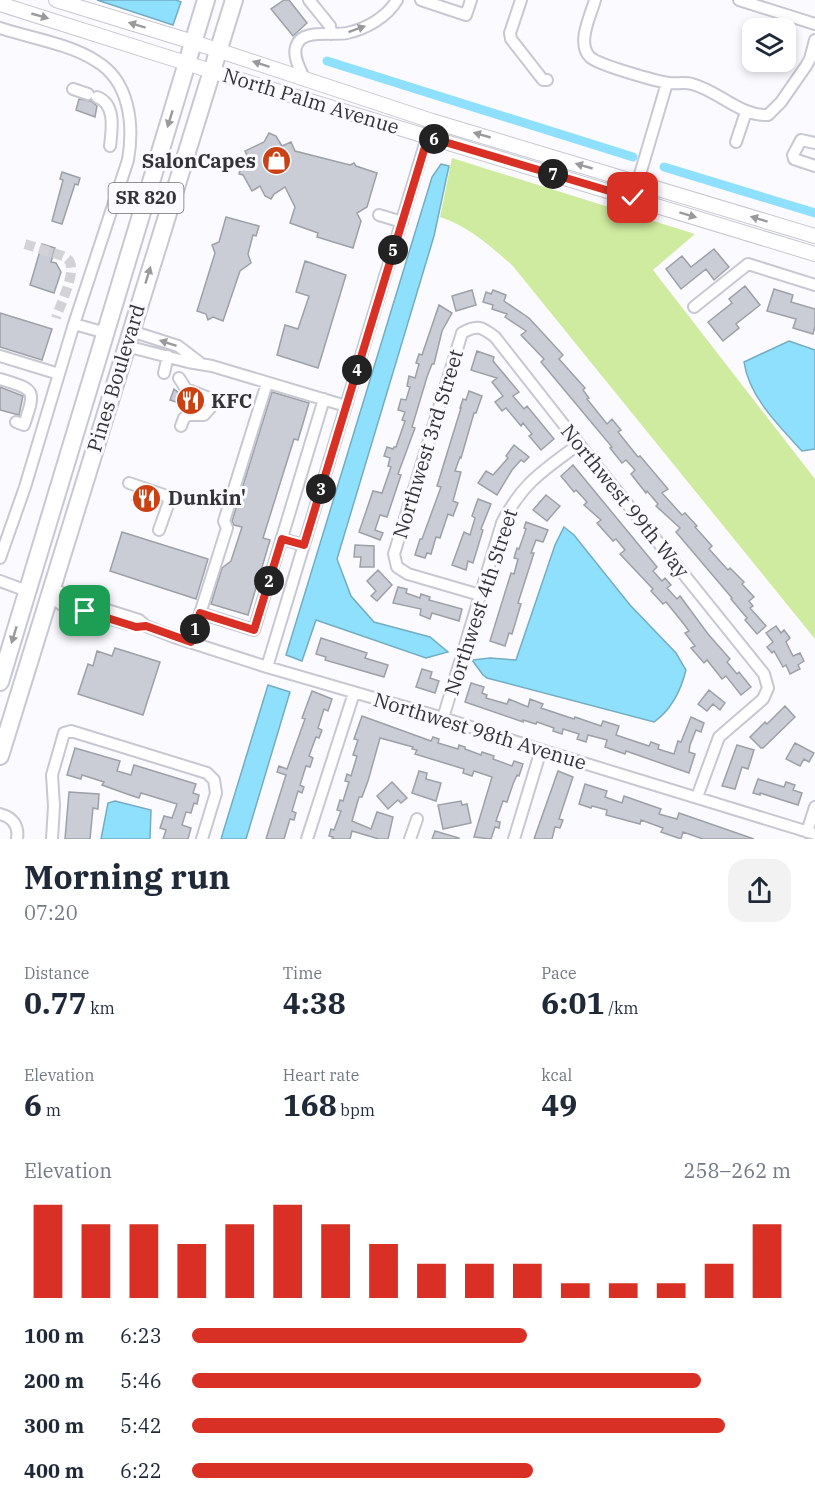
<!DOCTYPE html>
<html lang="en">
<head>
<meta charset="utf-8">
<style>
	:root { --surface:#fff; --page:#f2f2f3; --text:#1f2937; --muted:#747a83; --accent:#d93025 }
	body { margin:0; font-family:"IBM Plex Serif",serif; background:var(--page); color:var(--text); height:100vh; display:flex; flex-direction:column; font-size:22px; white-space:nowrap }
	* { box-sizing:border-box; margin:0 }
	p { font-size:20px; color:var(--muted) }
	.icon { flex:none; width:33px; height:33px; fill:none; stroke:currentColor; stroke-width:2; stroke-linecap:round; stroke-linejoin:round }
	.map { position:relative; height:839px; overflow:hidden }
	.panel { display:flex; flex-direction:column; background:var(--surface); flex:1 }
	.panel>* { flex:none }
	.fabs { position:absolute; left:742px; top:18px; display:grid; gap:12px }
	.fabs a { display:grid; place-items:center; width:54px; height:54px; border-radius:12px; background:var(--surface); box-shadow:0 3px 9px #0003; font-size:30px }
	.pin { position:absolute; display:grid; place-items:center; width:51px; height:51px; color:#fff; margin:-26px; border-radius:12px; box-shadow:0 3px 9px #0006 }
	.km { position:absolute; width:30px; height:30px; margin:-15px; border-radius:50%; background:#222; color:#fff; font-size:16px; line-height:30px; text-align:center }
	.round { display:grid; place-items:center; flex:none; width:63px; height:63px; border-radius:18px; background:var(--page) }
	.headline { display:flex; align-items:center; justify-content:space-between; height:102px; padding:0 24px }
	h1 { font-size:33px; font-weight:800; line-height:45px }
	.metrics { display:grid; grid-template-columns:repeat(3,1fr); gap:9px; height:102px; padding:6px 24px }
	.metrics div { display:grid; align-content:center }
	.metrics b { font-size:30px; font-weight:800 }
	.metrics small { font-size:16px; font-weight:400 }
	.metrics p { font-size:16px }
	.chart { height:168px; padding:12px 24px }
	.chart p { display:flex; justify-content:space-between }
	.chart svg { width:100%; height:108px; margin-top:6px; stroke:var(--accent); stroke-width:6 }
	ul { padding:0 24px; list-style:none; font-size:20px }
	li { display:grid; grid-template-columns:96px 72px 1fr; align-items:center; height:45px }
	li i { height:15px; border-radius:8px; background:var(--accent) }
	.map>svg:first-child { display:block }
</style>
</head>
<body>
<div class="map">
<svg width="815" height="839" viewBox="0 0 815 839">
	<rect width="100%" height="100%" fill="#fbfbff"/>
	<path fill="#cfeb9f" d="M452,158L695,234L653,270L815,479V639L512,265C490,246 468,226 440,217Z"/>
	<path fill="#8fe0fc" stroke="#74acc1" stroke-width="1.5" d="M97,0H176L181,2L173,25Z
		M441,164L449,166L434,236L337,559L351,596L374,622L430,637L448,652L426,658L316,620L302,661L286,655L432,177Z
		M789,341L815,350V449L802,451C779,426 749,397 744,362Z
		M564,527L574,535L630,605L676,653L686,670C681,690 671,710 654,722L487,678L483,675L472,660L490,658L516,660L555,545Z
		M268,685L290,692L246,839H221Z
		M115,801L151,810L150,839H101L108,803Z"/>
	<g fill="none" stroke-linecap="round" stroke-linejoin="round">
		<path stroke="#8fe0fc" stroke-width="9" d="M327,61L633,157
			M664,167L815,213"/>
	</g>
	<path fill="#cbcdd6" stroke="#9ea0a8" stroke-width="1.5" d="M284,0H289L307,23L293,36L271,9Z
		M79,99L91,101L97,106L95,117L76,110Z
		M269,133L276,136L282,146L291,142L295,151L350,165L354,163L356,166L377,173L367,207L357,213L361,221L353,248L317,237L318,233L290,223L295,207L285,187L274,194L271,199L265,196L260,186L252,191L243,175L239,174L241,167L250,162L245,151L264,142Z
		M62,172L80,178L78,185L75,184L62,224L52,221L63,180L60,179Z
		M226,217L259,226L256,236L253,235L248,254L251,263L240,271L223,321L213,317L208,320L206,314L197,311L215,253L212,245L219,242Z
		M42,244L55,248L51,262L56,263L61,272L54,293L30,285Z
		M714,249L729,267L714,280L706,269L681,289L666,269L682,256L691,267Z
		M305,261L346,275L318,368L277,355L285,325L298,329L309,296L296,292Z
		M745,286L760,305L736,324L739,328L723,341L708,322L732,303L729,299Z
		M774,289L793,295L791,302L815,309V326L813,334L793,328L796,319L767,311Z
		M472,290L476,305L456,311L452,296Z
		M493,290L506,295L504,301L529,318L563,355L559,359L585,388L583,390L589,398L587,399L607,424L612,419L621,430L618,432L638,457L640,456L668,489L662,493L682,515L685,513L697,526L695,527L712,546L709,549L728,570L730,568L744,582L742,584L754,597L749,601L753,606L750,608L766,626L757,634L745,620L747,618L731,599L732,598L676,532L680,528L656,506L658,504L647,491L646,493L631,474L635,470L626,460L622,463L610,448L612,447L541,362L544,359L521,335L526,331L505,317L507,314L492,309L493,305L483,302L486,292L491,294Z
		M439,305L452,313L442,331L434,364H432L427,377L412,427L415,428L398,474L401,475L387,517L380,515L375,530L383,533L380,540L359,532L373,491L382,493L391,467L388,466L390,458L384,456L387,447L393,449L394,447H396L405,421L402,420L405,412L398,410L401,399L406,400L410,387L407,386L409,376L415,378L419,364L416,363L419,354L422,355Z
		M0,313L52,329L42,360L0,347Z
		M477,351L494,357L493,361L519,392L513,396L524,409L527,406L554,439L541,450L529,436L532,434L523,423L521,426L506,408L502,411L495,402L503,396L492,382L497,378L471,370Z
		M0,387L23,396L19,415L0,410Z
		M174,389L183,396L203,405L201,408H194L170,400Z
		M469,391L482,396L476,413H474L461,458L460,457L455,471L461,472L453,501L458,503L453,516L448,514L440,538L436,537L431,554L427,553L425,558L415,555L420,539H422L441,487L437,486L461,408H460L463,399L466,400Z
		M272,392L309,403L298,440L294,439L263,538L270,540L248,615L211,604L222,568L231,561L242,527L234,525L232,521Z
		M514,445L529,457L524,462L521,460L512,470L497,495L478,483L486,471L493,475L508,458L506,456Z
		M573,465L657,567L653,571L662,581L665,578L671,585L667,588L677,599L680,596L708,634L730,659L727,662L737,674L739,672L751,687L741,695L726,676L722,679L707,660L704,663L691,648L695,646L685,633L689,631L683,623L666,602L663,604L651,591L653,589L620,554L625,550L616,539L613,541L597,523L601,520L584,505L587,502L576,490L574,492L561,476Z
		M135,493L157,501L155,508L132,500Z
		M546,495L560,506L547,521L533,510Z
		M478,499L491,504L481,529L483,530L473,563L468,561L466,570L452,565L464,532L470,535L475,518L472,516Z
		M526,522L548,530L543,542L536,540L531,553H534L518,603L521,604L512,634L509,633L505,646L490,641L511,573L514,574L518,559L514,558L517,548L519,549L526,529L524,528Z
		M122,532L208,559L196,599L110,571Z
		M355,545L374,546V567H360L361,557H354Z
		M378,570L392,585L377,601L371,596L376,591L367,581Z
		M398,587L407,589L406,593L420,598L421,594L430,597L429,600L462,609L459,621L432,613L430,619L420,615L421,609L393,603Z
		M776,626L781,633L784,630L790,638L786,642L793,656L800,653L804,661L798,665L800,669L790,674L786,665L783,667L774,651L772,653L767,647L773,642L766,633Z
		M321,638L367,653L365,658L388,665L384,677L325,660L326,657L316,654Z
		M115,648L160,662L143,715L78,694L88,664L93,666L97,651L112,656Z
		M422,669L432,672L430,678L439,681L435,693L416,687Z
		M471,683L484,687L482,693L487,695L486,698L507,704L509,699L528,707L530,699L543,704L541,708L574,719L575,717L601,726L603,721L619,726L616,735L649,746L651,742L659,745L658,749L674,754L678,741L681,742L691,717L704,723L701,732L696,730L690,745L689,752L695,754L689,773L626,751L625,754L605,747L607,740L588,735L586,742L577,739L579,734L563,729L562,734L553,731L554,728L537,722L536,724L523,720V722L465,702Z
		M709,690L725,703L720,710L713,704L707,711L698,704Z
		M312,691L332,699L328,711L324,709L318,728L322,730L319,738L316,737L309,756L313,758L310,767L306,766L300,785L304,787L302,793L298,791L292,811L296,813L294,820L290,819L284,839H266L286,775L277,772L279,766L287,769L305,719L302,718Z
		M785,706L795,717L763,748H761L750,737L765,722L767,724Z
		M362,716L431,741L433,737L439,739L438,743L458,749L459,745L465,747V749L481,755L482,752L494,756L493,759L512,766L514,761L523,764L519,776L517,775L513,784L507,802L503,801L496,821L500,822L499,828L495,827L491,839L474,837L492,777L474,771L472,776L463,773L464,769L415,754L417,750L412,749L413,747L380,738L368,781L362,797H359L352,821L371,829L377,812L393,817L388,839H379L352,831L350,839H332L333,837L329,836L331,829L334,830L341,811L337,810L340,800L343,801L349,782L345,781L347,774L351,776L357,756L353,755L358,740L354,739Z
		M795,743L814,753L809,762L804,759L800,766L786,759Z
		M737,745L754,750L748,769L742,767L735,789L722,786Z
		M75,748L120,761L117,771L131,775L134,765L196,784L193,793L199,795L197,804L194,803L191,813L186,812L182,825L191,828L188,839H163L166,830L160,828L164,816L172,818L177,804L141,793L139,798L127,794L102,785L104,782L82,775L81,779L67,775Z
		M419,771L427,773L426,779L441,783L436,801L412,793Z
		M558,771L573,777L559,819L563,820L560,828L555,827L552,839H534Z
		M758,779L784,787L786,782L795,785L793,790L802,793L798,805L760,793V795L753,793Z
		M392,782L407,798L401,803L398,800L388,809L377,796Z
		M585,784L607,791L605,797L622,803L624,796L661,809L659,814L677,819L679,813L754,839H703L683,832L681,839L661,832L663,828L641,820L640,824L606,815L607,810L592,806L591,808L579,804Z
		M69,792L99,794L98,809L93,808L90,839H65Z
		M461,801L462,805L467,804L471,823L443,829L438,805Z
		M435,831L459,838V839H432Z"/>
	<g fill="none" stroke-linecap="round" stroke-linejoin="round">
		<path stroke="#d3d3d7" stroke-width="10" stroke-dasharray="10 5" stroke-linecap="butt" d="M25,244L63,256C67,258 71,261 71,267C73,278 60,306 56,318"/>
		<defs>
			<path id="minor" d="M309,0L330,26L331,34
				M421,0L466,15L471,0
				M521,0L510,33L511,39L543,80H547
				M595,0C591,15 576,43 590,57C598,65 656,81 669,83C676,84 685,82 692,84C719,91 739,116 768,115L781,102L806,66L810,59L815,40
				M739,0L815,24
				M0,28C30,38 70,44 96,61C130,81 134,125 128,160L74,324L25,487L0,558
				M304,78C300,69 293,57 296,47C301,28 332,36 347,33C366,29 387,17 397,0
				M73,89L88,94
				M97,97C116,104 112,129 110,146
				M736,142L746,112
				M815,143L801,140L793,155L794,159L815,166
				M633,198L667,83
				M379,215L402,222
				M694,307L748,264L815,285
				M74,324L106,333
				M131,331L178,346L199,362
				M126,346L188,362L212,366L346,406
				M0,356L59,374
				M164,373L168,356
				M179,378L186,389L209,398L211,407L204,415H189L184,418L181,426
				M0,379C36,390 36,389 24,425L16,422
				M129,483L167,496L169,502L159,530
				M282,539L304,545
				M0,581L27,591
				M52,587L69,598L139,620L146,626L174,637L267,667L443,718L541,750L815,834
				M480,595L408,574L397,567L394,554L462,333C477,324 482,327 495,337L579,444L764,674L768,688L763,699L719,737L697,797
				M49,596L62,605L128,624
				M200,613L254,630L324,399
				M191,642L227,528L224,521L267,383
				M267,667L432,121
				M443,718L502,523C523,482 543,471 579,444
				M0,814C13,817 19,826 17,839
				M807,832L815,807
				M52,839L54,806L52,775L64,733L71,731L207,773L214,780L216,793L202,839
				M307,839L354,693
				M410,839L417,819
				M514,839L541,750"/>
			<path id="major" d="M56,0L193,42L432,121L815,236
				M0,4L211,71L815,254"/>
			<path id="highway" d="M0,682L206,0
				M0,756L234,0"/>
		</defs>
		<use href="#minor" stroke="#c7c8d1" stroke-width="14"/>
		<use href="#major" stroke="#c7c8d1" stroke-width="16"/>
		<use href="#highway" stroke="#c7c8d1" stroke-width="20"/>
		<use href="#minor" stroke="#fff" stroke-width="10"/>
		<use href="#major" stroke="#fff" stroke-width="14"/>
		<use href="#highway" stroke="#fff" stroke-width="16"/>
	</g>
	<defs><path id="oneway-solid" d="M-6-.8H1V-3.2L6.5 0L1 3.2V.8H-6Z" transform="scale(1.5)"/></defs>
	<g fill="#9a9a9c">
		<use href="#oneway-solid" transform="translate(40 16) rotate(16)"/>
		<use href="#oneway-solid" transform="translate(137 25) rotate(-163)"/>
		<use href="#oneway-solid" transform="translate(357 29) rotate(-20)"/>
		<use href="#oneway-solid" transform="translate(261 64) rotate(-162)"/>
		<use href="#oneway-solid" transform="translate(170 119) rotate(107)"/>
		<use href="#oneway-solid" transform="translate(482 135) rotate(-164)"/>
		<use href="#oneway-solid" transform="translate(584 166) rotate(-164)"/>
		<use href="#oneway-solid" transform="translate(688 215) rotate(17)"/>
		<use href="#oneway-solid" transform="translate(759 219) rotate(-163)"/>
		<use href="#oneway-solid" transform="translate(148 275) rotate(-73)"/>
		<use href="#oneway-solid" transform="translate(168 343) rotate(-162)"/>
		<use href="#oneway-solid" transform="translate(14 635) rotate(107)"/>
	</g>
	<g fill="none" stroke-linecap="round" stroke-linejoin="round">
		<defs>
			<path id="route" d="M85,611L136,627L146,626L191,642L200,613L254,630L282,539L304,545L428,137L633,198"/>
		</defs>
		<use href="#route" stroke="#fff" stroke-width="12"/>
		<use href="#route" stroke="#d93025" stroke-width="8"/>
	</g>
	<defs>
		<symbol id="shop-disc" viewBox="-11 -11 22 22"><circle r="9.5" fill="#ca4213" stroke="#fbfbff"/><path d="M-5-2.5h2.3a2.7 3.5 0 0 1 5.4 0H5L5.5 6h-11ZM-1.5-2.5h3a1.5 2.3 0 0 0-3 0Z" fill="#fff"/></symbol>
		<symbol id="restaurant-disc" viewBox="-11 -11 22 22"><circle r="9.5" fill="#ca4213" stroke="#fbfbff"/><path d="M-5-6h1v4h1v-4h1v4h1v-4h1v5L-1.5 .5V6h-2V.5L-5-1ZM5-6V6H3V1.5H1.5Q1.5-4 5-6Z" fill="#fff"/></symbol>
	</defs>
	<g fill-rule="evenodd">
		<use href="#shop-disc" x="260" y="144" width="33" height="33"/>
		<use href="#restaurant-disc" x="174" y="384" width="33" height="33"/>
		<use href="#restaurant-disc" x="130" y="482" width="33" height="33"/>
	</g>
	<g text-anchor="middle" stroke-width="6" stroke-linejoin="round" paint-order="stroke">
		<rect fill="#fbfbff" stroke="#707074" stroke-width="1.5" x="108.5" y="183" width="75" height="30" rx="4.5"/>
		<g font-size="18" font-weight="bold" fill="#343438">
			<text x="146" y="204">SR 820</text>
		</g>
		<g font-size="20" fill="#343438" stroke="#fbfbff">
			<text transform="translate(311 101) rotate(17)" y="7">North Palm Avenue</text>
			<text transform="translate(116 378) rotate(-73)" y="7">Pines Boulevard</text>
			<text transform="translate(428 444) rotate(-73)" y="7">Northwest 3rd Street</text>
			<text transform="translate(625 501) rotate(51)" y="7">Northwest 99th Way</text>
			<text transform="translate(481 602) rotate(-72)" y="7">Northwest 4th Street</text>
			<text transform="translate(480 731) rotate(17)" y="7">Northwest 98th Avenue</text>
		</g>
		<g font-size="20" font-weight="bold" fill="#343438" stroke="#fbfbff" text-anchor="start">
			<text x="256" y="168" text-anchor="end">SalonCapes</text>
			<text x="211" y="408">KFC</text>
			<text x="168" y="505">Dunkin'</text>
		</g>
	</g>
</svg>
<div class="fabs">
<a><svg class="icon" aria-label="layers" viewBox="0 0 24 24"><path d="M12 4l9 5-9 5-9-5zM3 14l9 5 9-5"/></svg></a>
</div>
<div class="pin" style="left:85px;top:611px;background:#1e9e55"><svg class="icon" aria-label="arrive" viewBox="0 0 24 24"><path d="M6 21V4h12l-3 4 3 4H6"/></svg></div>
<div class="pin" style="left:633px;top:198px;background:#d93025"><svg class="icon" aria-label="check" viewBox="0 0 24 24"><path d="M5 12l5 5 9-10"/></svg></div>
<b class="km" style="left:195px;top:629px">1</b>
<b class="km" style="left:269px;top:581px">2</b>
<b class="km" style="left:321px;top:489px">3</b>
<b class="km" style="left:357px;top:370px">4</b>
<b class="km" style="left:393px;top:250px">5</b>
<b class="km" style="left:434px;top:139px">6</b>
<b class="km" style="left:553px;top:174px">7</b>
</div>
<section class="panel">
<div class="headline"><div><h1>Morning run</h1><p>07:20</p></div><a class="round"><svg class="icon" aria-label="share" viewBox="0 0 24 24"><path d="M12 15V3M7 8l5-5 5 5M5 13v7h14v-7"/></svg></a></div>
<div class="metrics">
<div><p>Distance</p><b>0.77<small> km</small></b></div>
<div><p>Time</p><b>4:38</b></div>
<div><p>Pace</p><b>6:01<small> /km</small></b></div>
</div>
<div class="metrics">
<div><p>Elevation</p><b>6<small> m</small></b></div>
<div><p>Heart rate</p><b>168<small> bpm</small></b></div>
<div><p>kcal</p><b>49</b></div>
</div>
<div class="chart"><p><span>Elevation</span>258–262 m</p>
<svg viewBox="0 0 160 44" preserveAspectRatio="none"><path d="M5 44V6M15 44V14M25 44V14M35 44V22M45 44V14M55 44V6M65 44V14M75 44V22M85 44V30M95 44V30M105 44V30M115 44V38M125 44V38M135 44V38M145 44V30M155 44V14"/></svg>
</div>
<ul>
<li><b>100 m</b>6:23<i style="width:56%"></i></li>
<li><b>200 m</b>5:46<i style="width:85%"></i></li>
<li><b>300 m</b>5:42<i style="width:89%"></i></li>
<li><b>400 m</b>6:22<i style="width:57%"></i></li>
</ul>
</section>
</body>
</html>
